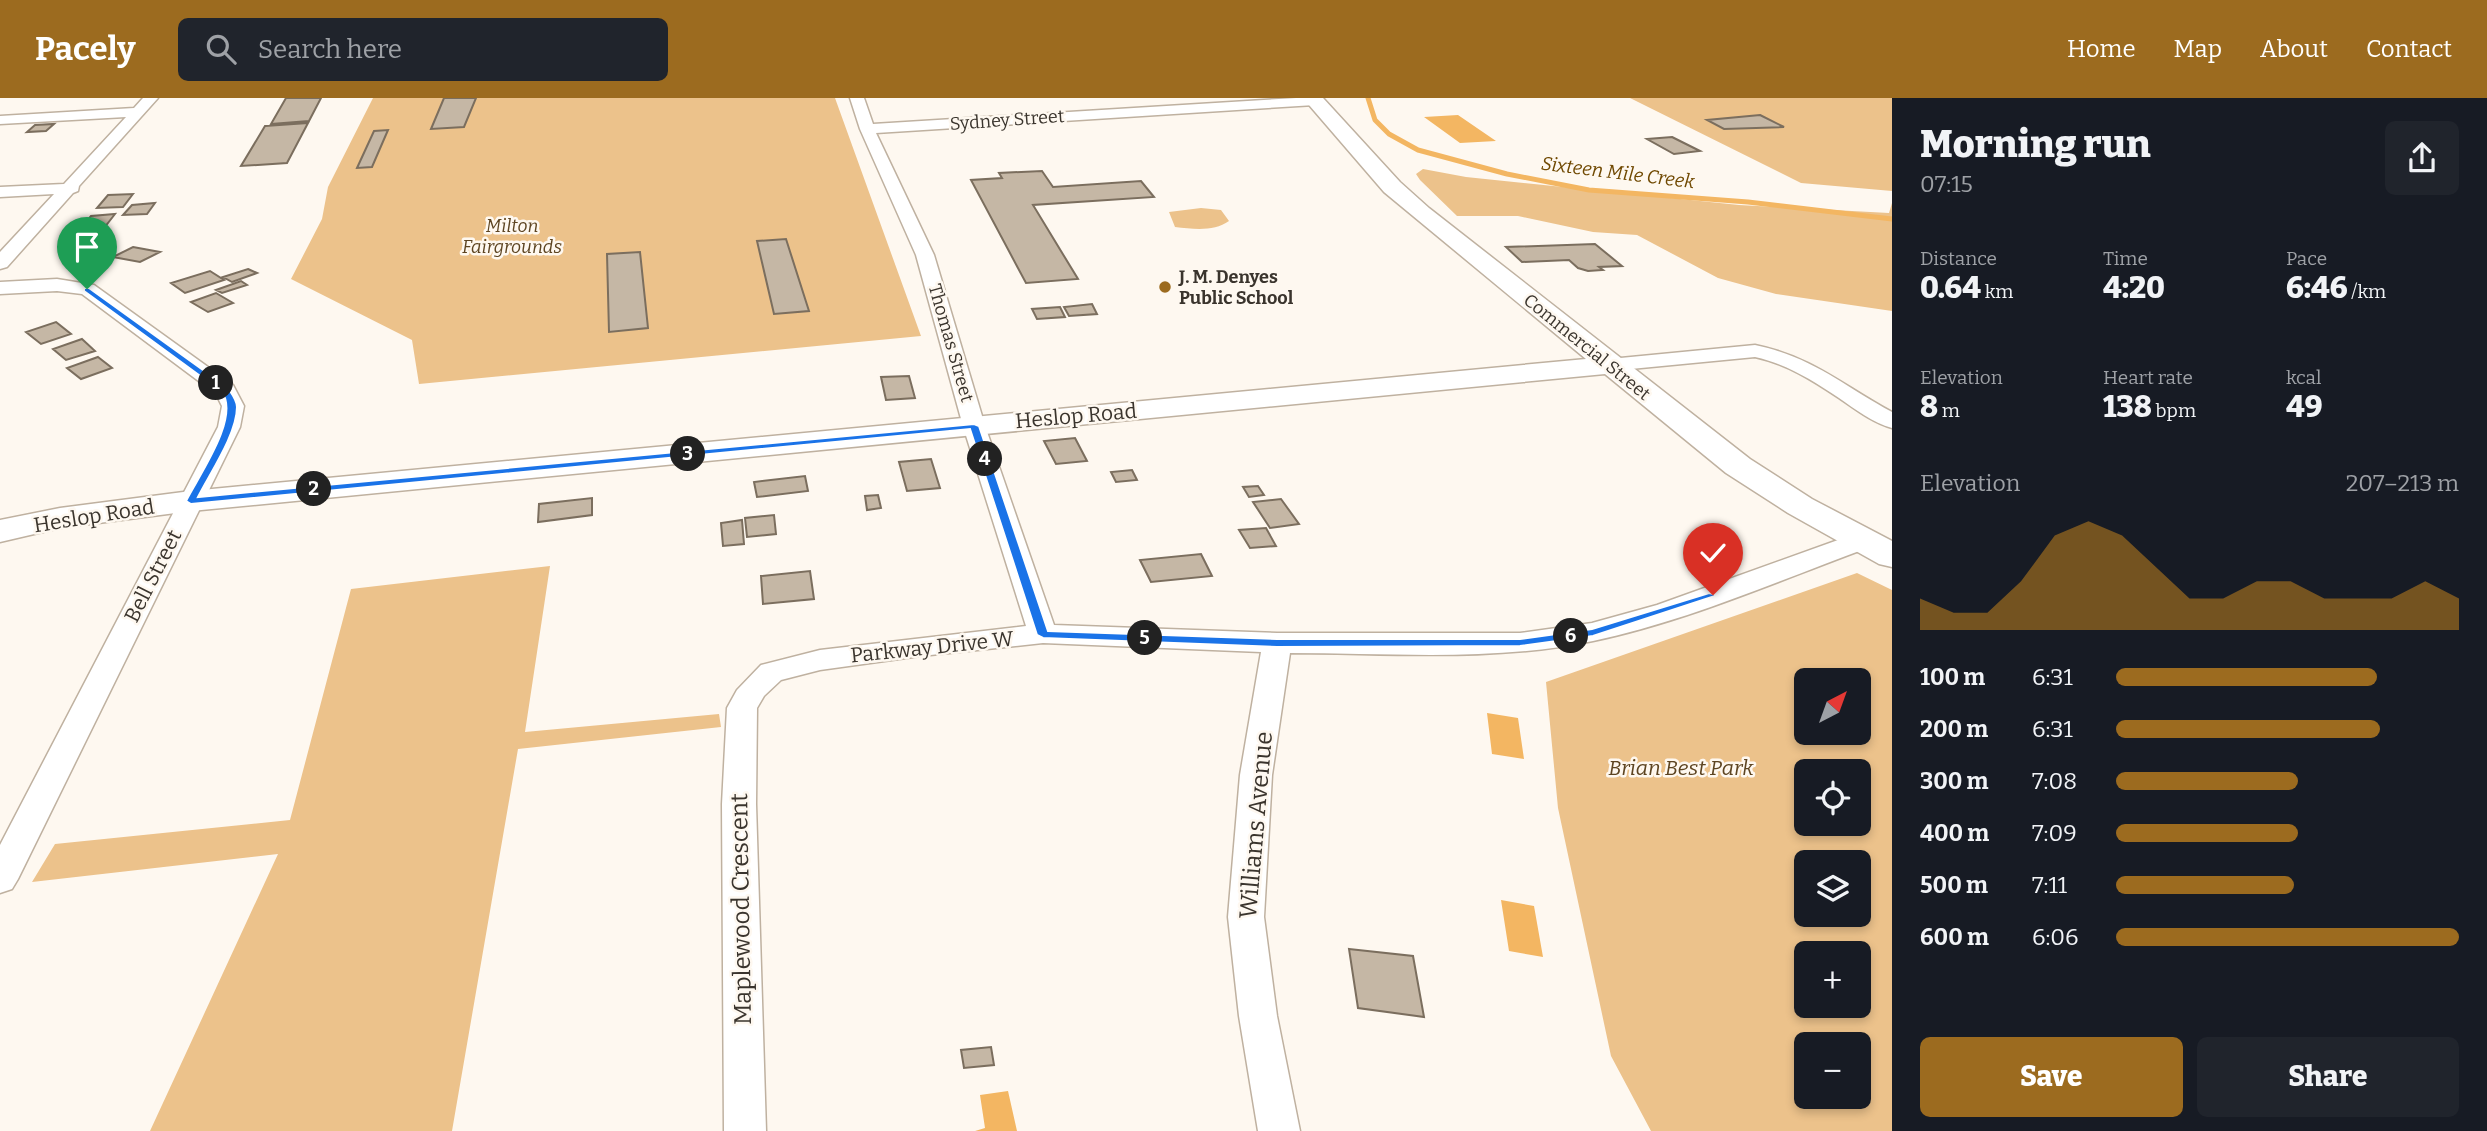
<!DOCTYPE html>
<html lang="en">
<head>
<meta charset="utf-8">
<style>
	:root { --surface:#171b24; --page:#20242c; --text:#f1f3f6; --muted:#9ea1a6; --accent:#9c6b1f }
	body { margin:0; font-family:Bitter,serif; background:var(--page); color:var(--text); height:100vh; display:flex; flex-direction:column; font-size:26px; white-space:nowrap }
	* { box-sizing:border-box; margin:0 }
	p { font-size:23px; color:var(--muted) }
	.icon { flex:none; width:38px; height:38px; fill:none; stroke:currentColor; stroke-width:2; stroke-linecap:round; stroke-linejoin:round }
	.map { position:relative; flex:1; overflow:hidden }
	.panel { display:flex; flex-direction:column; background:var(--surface); width:595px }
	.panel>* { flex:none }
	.needle { width:46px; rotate:41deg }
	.buttons { position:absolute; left:1794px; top:570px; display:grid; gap:14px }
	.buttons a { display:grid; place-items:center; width:77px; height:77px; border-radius:10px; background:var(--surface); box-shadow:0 4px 10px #0003; font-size:35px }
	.pin { position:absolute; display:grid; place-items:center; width:60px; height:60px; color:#fff; margin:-72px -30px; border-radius:50% 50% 50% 0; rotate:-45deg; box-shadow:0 0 7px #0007 }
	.pin .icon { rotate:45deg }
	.km { position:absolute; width:35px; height:35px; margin:-18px; border-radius:50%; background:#222; color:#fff; font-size:19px; line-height:35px; text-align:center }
	.round { display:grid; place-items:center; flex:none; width:74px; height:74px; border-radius:10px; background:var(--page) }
	.head { display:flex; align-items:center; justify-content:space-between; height:119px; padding:0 28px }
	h1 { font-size:38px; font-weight:800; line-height:52px }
	.stats { display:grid; grid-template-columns:repeat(3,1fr); gap:10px; height:119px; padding:7px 28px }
	.stats div { display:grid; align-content:center }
	.stats b { font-size:30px; font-weight:800 }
	.stats small { font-size:19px; font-weight:400 }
	.stats p { font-size:19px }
	.chart { height:196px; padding:14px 28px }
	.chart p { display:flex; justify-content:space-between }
	.chart svg { width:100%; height:126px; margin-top:7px; fill:var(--accent); opacity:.7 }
	.button { display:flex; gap:14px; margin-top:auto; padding:14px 28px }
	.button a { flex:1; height:80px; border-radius:10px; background:var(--accent); color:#fff; font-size:28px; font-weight:800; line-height:80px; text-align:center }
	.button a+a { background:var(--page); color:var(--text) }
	ul { padding:0 28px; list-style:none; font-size:23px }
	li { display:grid; grid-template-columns:112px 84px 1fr; align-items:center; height:52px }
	li i { height:18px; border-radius:9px; background:var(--accent) }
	header { display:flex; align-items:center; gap:42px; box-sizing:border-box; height:98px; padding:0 35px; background:var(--accent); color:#fff }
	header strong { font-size:33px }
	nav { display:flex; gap:38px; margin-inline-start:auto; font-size:24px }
	.search { width:490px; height:63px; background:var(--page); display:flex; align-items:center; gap:18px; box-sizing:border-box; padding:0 24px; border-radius:10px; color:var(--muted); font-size:26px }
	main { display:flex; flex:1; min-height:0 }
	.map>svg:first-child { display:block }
</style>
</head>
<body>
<header>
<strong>Pacely</strong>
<div class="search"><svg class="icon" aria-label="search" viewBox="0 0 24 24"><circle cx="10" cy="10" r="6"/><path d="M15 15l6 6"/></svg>Search here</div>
<nav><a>Home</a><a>Map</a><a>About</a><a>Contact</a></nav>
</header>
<main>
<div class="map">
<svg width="1892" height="1033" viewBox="0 0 1892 1033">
	<rect width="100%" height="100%" fill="#fef8f0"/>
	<path fill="#ecc28b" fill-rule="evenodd" d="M373,0H835L921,238L419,286L412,242L291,181L322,121L328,89Z
		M1630,0H1892V93L1801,85Z
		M1423,71L1466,79L1739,107L1889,115L1892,105V213L1776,196L1718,180L1637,137L1593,134L1518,118H1457L1420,82L1416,76Z
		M1201,110L1221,112L1229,123C1214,134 1193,131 1175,129L1169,114Z
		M550,468L525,634L719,616L721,629L518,651L452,1033H150L278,756L32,784L55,746L290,722L351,491Z
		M1857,475L1892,492V1033H1651L1611,958L1558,710L1546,584ZM1806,583H1858V635H1806ZM1806,674H1858V726H1806ZM1806,765H1858V817H1806ZM1806,856H1858V908H1806ZM1806,947H1858V999H1806Z"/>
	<path fill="#f3b662" d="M1458,17L1496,43L1460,45L1424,19Z
		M1487,615L1518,620L1524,661L1492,656Z
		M1501,802L1534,808L1543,859L1509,853Z
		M1008,993L1017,1033H975L985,1030L980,997Z"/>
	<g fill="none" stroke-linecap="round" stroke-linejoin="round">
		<path stroke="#f3b662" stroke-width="5" d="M1368,0L1375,22L1389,36L1418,52L1507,76L1589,92L1748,104L1892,121"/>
	</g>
	<path fill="#c5b7a5" stroke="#7b6e5e" stroke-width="2" d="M286,0H321L309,23L271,26Z
		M444,0H476L464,29L431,31Z
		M1760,17L1784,29L1724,31L1707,22Z
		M308,25L287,65L241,68L265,28Z
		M54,26L46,33L27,34L35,27Z
		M388,32L372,69L357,70L374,33Z
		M1672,39L1700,53L1674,56L1647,41Z
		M1042,73L1053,89L1141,83L1154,99L1033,107L1078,181L1026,185L971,82L1002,80L999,75Z
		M133,96L123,109L97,110L108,97Z
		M155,105L147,116L123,117L132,107Z
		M115,116L104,130L79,132L91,118Z
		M786,141L809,213L774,216L757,143Z
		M1595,146L1622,168L1599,169L1603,172L1588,173L1578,170L1569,162L1522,164L1506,149Z
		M133,149L160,154L140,164L113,159Z
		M640,154L648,230L609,234L607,156Z
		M248,171L257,175L232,184L223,179Z
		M210,173L224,182L185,195L171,185Z
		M241,183L247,187L222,195L216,192Z
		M216,195L233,205L208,214L191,204Z
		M1092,206L1097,216L1069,218L1064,209Z
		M1060,209L1065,219L1037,221L1032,211Z
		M56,224L71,236L41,246L26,234Z
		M82,241L95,253L66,262L53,251Z
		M98,259L112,270L81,281L67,270Z
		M909,278L915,300L886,302L881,279Z
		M1075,340L1087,363L1056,366L1044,343Z
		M931,361L940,390L907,393L899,364Z
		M1132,372L1137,382L1116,384L1111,374Z
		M805,378L808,393L757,399L754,384Z
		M1258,388L1264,397L1249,399L1243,389Z
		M878,397L881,410L867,412L865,398Z
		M592,400V417L538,424L539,406Z
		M1281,401L1299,426L1270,430L1253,404Z
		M774,417L776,436L747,439L745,420Z
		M742,422L744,446L723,448L721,425Z
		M1266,430L1276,448L1250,450L1239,432Z
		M1201,456L1212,478L1151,484L1140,462Z
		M810,473L814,501L763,506L761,478Z
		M1349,851L1413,858L1424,919L1358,910Z
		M991,949L994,967L964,970L961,952Z"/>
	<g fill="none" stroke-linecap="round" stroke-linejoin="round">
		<defs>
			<path id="street" d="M143,0H158L79,88L78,93L73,95L7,169L0,171V154L54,96L0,99V89L64,86L126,19L0,26V18L134,10Z
				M850,0H864L873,26L1296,0H1320L1322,3L1315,7L876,35L934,157L985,328L1054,527L1277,535H1520L1592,525L1657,507L1852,437L1861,435L1870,437L1874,443L1870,449C1780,482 1688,523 1593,543C1496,564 1389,555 1290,555L1272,677L1264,819L1277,918L1300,1033H1258L1239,918L1228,819L1240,677L1261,554L1043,545L921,558L820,572L781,582L764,598L757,610L756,706L766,1033H724L722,706L727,610L737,592L761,567L820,552L1026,528L963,328L916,157L860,31Z
				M57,181L94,187L233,287L244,308L240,329L18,781L12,791L0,795V747L218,329L222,308L216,296L82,196L57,193L0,196V184Z
				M1755,247C1813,259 1842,287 1892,314V330C1873,325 1855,311 1839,300C1812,282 1787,266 1755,259L1610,273L1603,271L1599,267L1603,263L1610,261Z"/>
			<path id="secondary" d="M1303,0H1323L1400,84L1429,110L1750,361L1812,401L1892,443V469L1879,466L1788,415L1726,375L1605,276L191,413L60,430L0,444V422L60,410L191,393L1586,261L1384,94Z"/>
		</defs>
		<use href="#street" stroke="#bfb1a0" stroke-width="3"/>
		<use href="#secondary" stroke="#bfb1a0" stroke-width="3"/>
		<use href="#street" fill="#fff" fill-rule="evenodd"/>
		<use href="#secondary" fill="#fff" fill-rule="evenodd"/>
	</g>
	<path fill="#1a73e8" stroke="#fff" stroke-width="2" d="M84,190H89L228,290C232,296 237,302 237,309C237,336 210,375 198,399L974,326L979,328L1048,533L1277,541H1520L1592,531L1709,495L1718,497L1593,538L1520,548L1277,549L1043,540L1037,537L970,331L191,406L186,403C199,377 240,320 222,294L84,193Z"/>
	<circle fill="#9c6b1f" stroke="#fef8f0" stroke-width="2.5" cx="1165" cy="189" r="7"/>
	<g text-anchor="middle" stroke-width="5" stroke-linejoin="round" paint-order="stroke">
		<g font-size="18" fill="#3a342d" stroke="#fef8f0">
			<text transform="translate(1007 22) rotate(-4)" y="6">Sydney Street</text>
			<text transform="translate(951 245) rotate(74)" y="6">Thomas Street</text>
			<text transform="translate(1587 249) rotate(39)" y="6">Commercial Street</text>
		</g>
		<g font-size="18" font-style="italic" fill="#5d4421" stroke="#fef8f0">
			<text x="512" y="134">Milton<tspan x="512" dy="21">Fairgrounds</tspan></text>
		</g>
		<g font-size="18" font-weight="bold" fill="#3a342d" stroke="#fef8f0" text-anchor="start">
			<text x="1179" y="185">J. M. Denyes<tspan x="1179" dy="21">Public School</tspan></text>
		</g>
		<g font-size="19" font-style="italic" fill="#704902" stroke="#fef8f0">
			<text transform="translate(1618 74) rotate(7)" y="7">Sixteen Mile Creek</text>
		</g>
		<g font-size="21" fill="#3a342d" stroke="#fef8f0">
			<text transform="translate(1076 318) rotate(-5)" y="7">Heslop Road</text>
			<text transform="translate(94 418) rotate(-9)" y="7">Heslop Road</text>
			<text transform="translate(153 478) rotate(-63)" y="7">Bell Street</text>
			<text transform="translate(932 549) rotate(-6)" y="7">Parkway Drive W</text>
		</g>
		<g font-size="21" font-style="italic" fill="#5d4421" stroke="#fef8f0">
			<text x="1681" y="677">Brian Best Park</text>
		</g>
		<g font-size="24" fill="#3a342d" stroke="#fef8f0">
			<text transform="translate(1256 727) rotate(-85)" y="8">Williams Avenue</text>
			<text transform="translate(741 811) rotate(-91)" y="8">Maplewood Crescent</text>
		</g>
	</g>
</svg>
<div class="buttons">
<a><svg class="needle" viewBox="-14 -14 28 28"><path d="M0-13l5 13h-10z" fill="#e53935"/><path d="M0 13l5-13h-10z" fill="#9ea1a6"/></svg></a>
<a><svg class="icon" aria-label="locate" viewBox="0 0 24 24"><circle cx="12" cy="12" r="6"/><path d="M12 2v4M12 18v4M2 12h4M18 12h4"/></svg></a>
<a><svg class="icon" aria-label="layers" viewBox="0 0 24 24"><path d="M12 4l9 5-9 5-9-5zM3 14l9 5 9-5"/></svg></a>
<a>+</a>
<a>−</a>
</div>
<div class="pin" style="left:87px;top:191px;background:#1e9e55"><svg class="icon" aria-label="arrive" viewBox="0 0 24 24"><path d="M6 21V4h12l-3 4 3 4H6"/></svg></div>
<div class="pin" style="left:1713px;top:497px;background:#d93025"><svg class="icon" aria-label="check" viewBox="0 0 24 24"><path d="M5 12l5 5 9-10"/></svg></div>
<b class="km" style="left:216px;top:285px">1</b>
<b class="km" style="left:314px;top:391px">2</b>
<b class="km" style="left:688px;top:356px">3</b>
<b class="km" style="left:985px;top:361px">4</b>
<b class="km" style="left:1145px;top:540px">5</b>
<b class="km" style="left:1571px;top:538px">6</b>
</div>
<section class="panel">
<div class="head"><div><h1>Morning run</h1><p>07:15</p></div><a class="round"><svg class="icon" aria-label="share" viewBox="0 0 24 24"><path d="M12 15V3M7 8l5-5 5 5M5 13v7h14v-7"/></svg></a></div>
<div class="stats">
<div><p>Distance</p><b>0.64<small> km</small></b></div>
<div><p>Time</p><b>4:20</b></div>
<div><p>Pace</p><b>6:46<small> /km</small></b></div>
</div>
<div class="stats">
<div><p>Elevation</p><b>8<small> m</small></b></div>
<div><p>Heart rate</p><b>138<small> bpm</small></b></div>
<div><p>kcal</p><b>49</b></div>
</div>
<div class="chart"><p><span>Elevation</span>207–213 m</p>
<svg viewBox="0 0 160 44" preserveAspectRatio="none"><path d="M0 44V33L10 38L20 38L30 27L40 11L50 6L60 11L70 22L80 33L90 33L100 27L110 27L120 33L130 33L140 33L150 27L160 33V44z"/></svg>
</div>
<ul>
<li><b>100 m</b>6:31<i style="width:76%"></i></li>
<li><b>200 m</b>6:31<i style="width:77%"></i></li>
<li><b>300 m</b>7:08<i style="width:53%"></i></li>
<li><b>400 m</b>7:09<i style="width:53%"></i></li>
<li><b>500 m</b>7:11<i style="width:52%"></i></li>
<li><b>600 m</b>6:06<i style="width:100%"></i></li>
</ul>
<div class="button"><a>Save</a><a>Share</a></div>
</section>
</main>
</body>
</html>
